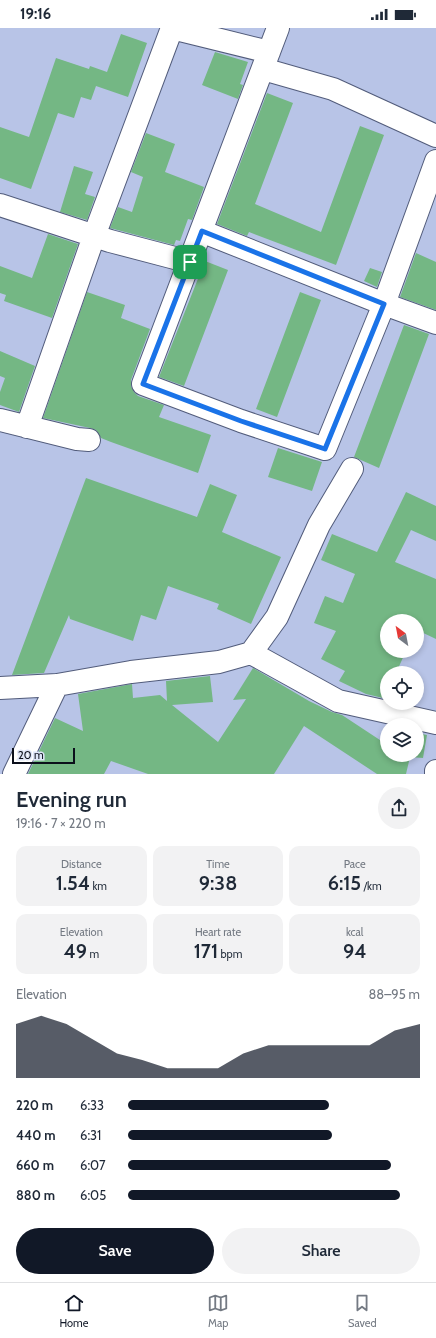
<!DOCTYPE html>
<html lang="en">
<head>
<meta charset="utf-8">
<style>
	:root { --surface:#fff; --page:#f2f2f3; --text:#1f2937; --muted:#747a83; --line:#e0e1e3; --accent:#111827 }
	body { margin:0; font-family:Cabin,sans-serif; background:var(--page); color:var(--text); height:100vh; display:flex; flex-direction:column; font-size:15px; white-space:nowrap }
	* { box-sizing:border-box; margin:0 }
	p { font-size:13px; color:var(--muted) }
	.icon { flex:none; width:22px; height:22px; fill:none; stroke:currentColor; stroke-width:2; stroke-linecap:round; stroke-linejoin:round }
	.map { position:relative; height:746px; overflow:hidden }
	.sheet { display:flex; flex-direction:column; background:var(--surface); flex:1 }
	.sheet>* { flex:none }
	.needle { width:26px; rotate:328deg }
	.buttons { position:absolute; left:380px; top:586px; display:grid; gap:8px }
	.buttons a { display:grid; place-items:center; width:44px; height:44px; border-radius:50%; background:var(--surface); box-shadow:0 2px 6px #0003; font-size:20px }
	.scale { position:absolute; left:12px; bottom:10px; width:63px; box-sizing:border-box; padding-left:4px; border:2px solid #0b0f1b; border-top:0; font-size:11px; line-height:14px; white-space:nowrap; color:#0b0f1b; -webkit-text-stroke:3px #dee5f7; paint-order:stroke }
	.pin { position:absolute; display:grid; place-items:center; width:34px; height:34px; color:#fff; margin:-17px; border-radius:8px; box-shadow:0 2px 6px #0006 }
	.round { display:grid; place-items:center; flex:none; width:42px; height:42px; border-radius:21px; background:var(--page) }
	.headline { display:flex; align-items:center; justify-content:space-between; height:68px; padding:0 16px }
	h1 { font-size:22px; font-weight:600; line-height:30px }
	.stats { display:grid; grid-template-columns:repeat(3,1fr); gap:6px; height:68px; padding:4px 16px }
	.stats div { display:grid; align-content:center; border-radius:10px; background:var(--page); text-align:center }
	.stats b { font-size:20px; font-weight:600 }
	.stats small { font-size:11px; font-weight:400 }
	.stats p { font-size:11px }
	.chart { height:112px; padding:8px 16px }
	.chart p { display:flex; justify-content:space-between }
	.chart svg { width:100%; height:72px; margin-top:4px; fill:var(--accent); opacity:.7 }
	.cta { display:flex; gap:8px; margin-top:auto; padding:8px 16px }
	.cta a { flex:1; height:46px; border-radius:24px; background:var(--accent); color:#fff; font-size:16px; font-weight:600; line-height:46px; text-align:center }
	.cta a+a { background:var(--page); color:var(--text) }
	ul { padding:0 16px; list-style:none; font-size:13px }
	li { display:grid; grid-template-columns:64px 48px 1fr; align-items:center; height:30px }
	li i { height:10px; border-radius:5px; background:var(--accent) }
	.status { display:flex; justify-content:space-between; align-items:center; height:28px; padding:0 20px; background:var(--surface); direction:ltr }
	.status svg { height:11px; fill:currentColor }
	.dock { display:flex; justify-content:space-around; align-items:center; height:56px; border-top:1px solid var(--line); background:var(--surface); font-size:11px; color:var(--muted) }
	.dock a { display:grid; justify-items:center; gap:2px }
	.dock .current { color:var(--accent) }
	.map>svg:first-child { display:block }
</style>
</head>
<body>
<div class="status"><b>19:16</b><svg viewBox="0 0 49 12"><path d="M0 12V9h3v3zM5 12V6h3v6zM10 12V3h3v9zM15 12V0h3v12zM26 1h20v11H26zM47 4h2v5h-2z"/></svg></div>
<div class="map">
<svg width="436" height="746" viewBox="0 0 436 746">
	<rect width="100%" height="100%" fill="#b8c4e7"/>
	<path fill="#74b784" d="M121,6L147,15L128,69L96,58L91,72L81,69L74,90L58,85L31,161L0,150V99L29,109L56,30L89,41L90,38L107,44Z
		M215,24L248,34L240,56L243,57L238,71L202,57Z
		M267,65L293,75L255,176L321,204L360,98L384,107L336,237L249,204L247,208L217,196Z
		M146,105L175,116L165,144L204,159L192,192L188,191L180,213L176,212L174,217L110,200L118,179L132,184L143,149L131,144Z
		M74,138L93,144L85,166L95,169L87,192L60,184Z
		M48,206L78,216L52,290L4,273L6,267L0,265V238L32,250Z
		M416,225L436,234V282L400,269Z
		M205,233L228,242L184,358L159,349Z
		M370,240L382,244L377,259L364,253Z
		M87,264L125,277L121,290L150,301L131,352V358L134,364L138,368L164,377L159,389L211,407L198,445L111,414L101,410L96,402L90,400L43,390Z
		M300,264L321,272L277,389L256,381Z
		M404,297L429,306L379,440L354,429Z
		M0,323L35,338L19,384L0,377V364L5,350L0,348Z
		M278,420L322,434L312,463L268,449Z
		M86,450L197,489L210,456L237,467L222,504L281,529L251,596L217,581L219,576L168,558L156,592L141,587L133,613L70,591L69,587L44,645L12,647Z
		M406,464L436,478V513L411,502L395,534L436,551V611L417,602V593H387V623H406L396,645H387V671L366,666L339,653L345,643L321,631L336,603L314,595L325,568L343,575L355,546L321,532L332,506L377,524Z
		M253,640L309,673L332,684L342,687L386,716L387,712V727H417V705L427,707L423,730L410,729L406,746H377L304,698L274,746H148L111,733L104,746H28L55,690L83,703L78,666L132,656L133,670L160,667L167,673L166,653L210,648L213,674L172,677L218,714L246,671L233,672Z"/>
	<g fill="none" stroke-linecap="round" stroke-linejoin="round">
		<defs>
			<path id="minor" d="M172,0L269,24
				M278,0L143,356L241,393L325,421L384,276L436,133
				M263,41L333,61L436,108
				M0,177L110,213L190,234
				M201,203L384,276L436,295
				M0,392L77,411L89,412
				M27,399L94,208L172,0
				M251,625L338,673L436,695
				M0,660L57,657L131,644L219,634L251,625L277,589L319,497L352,441
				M14,746L57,657
				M436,746V743"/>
		</defs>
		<use href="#minor" stroke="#525c7b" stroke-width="24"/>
		<use href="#minor" stroke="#fff" stroke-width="22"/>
	</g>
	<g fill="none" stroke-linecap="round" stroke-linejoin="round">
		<defs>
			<path id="route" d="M202,203L384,276L325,421L241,393L143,356Z"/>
		</defs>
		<use href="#route" stroke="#fff" stroke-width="8"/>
		<use href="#route" stroke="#1a73e8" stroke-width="5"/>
	</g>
</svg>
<div class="buttons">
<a><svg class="needle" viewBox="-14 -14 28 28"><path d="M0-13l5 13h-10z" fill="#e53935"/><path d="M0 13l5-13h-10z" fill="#747a83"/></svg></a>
<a><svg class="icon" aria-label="locate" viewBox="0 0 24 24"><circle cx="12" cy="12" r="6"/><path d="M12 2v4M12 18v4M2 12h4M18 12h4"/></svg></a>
<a><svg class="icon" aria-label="layers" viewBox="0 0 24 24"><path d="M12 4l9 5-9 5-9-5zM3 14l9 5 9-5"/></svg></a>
</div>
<div class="scale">20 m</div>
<div class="pin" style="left:190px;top:234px;background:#1e9e55"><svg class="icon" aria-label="arrive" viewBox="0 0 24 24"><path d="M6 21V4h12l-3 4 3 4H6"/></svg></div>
</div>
<section class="sheet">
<div class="headline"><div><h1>Evening run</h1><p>19:16 · 7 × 220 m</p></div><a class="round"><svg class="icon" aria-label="share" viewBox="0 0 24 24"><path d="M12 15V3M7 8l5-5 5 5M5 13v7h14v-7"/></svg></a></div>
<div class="stats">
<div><p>Distance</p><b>1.54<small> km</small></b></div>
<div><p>Time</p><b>9:38</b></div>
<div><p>Pace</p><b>6:15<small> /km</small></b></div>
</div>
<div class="stats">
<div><p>Elevation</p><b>49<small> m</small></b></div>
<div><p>Heart rate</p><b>171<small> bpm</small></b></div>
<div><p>kcal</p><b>94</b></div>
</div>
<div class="chart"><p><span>Elevation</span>88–95 m</p>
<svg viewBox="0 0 160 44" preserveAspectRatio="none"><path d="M0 44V11L10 6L20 11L30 20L40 29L50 33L60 38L70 38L80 38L90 29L100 24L110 24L120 24L130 24L140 24L150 15L160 11V44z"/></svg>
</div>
<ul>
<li><b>220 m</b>6:33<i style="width:69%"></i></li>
<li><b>440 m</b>6:31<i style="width:70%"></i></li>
<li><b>660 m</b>6:07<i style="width:90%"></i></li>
<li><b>880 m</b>6:05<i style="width:93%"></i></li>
</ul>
<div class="cta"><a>Save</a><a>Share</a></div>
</section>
<nav class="dock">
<a class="current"><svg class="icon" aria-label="home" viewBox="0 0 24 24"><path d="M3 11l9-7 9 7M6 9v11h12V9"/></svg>Home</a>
<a><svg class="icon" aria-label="map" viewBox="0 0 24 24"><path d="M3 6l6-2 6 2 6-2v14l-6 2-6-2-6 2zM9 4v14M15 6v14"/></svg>Map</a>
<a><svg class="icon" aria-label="saved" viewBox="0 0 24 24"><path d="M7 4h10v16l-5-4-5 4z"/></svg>Saved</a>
</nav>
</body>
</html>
